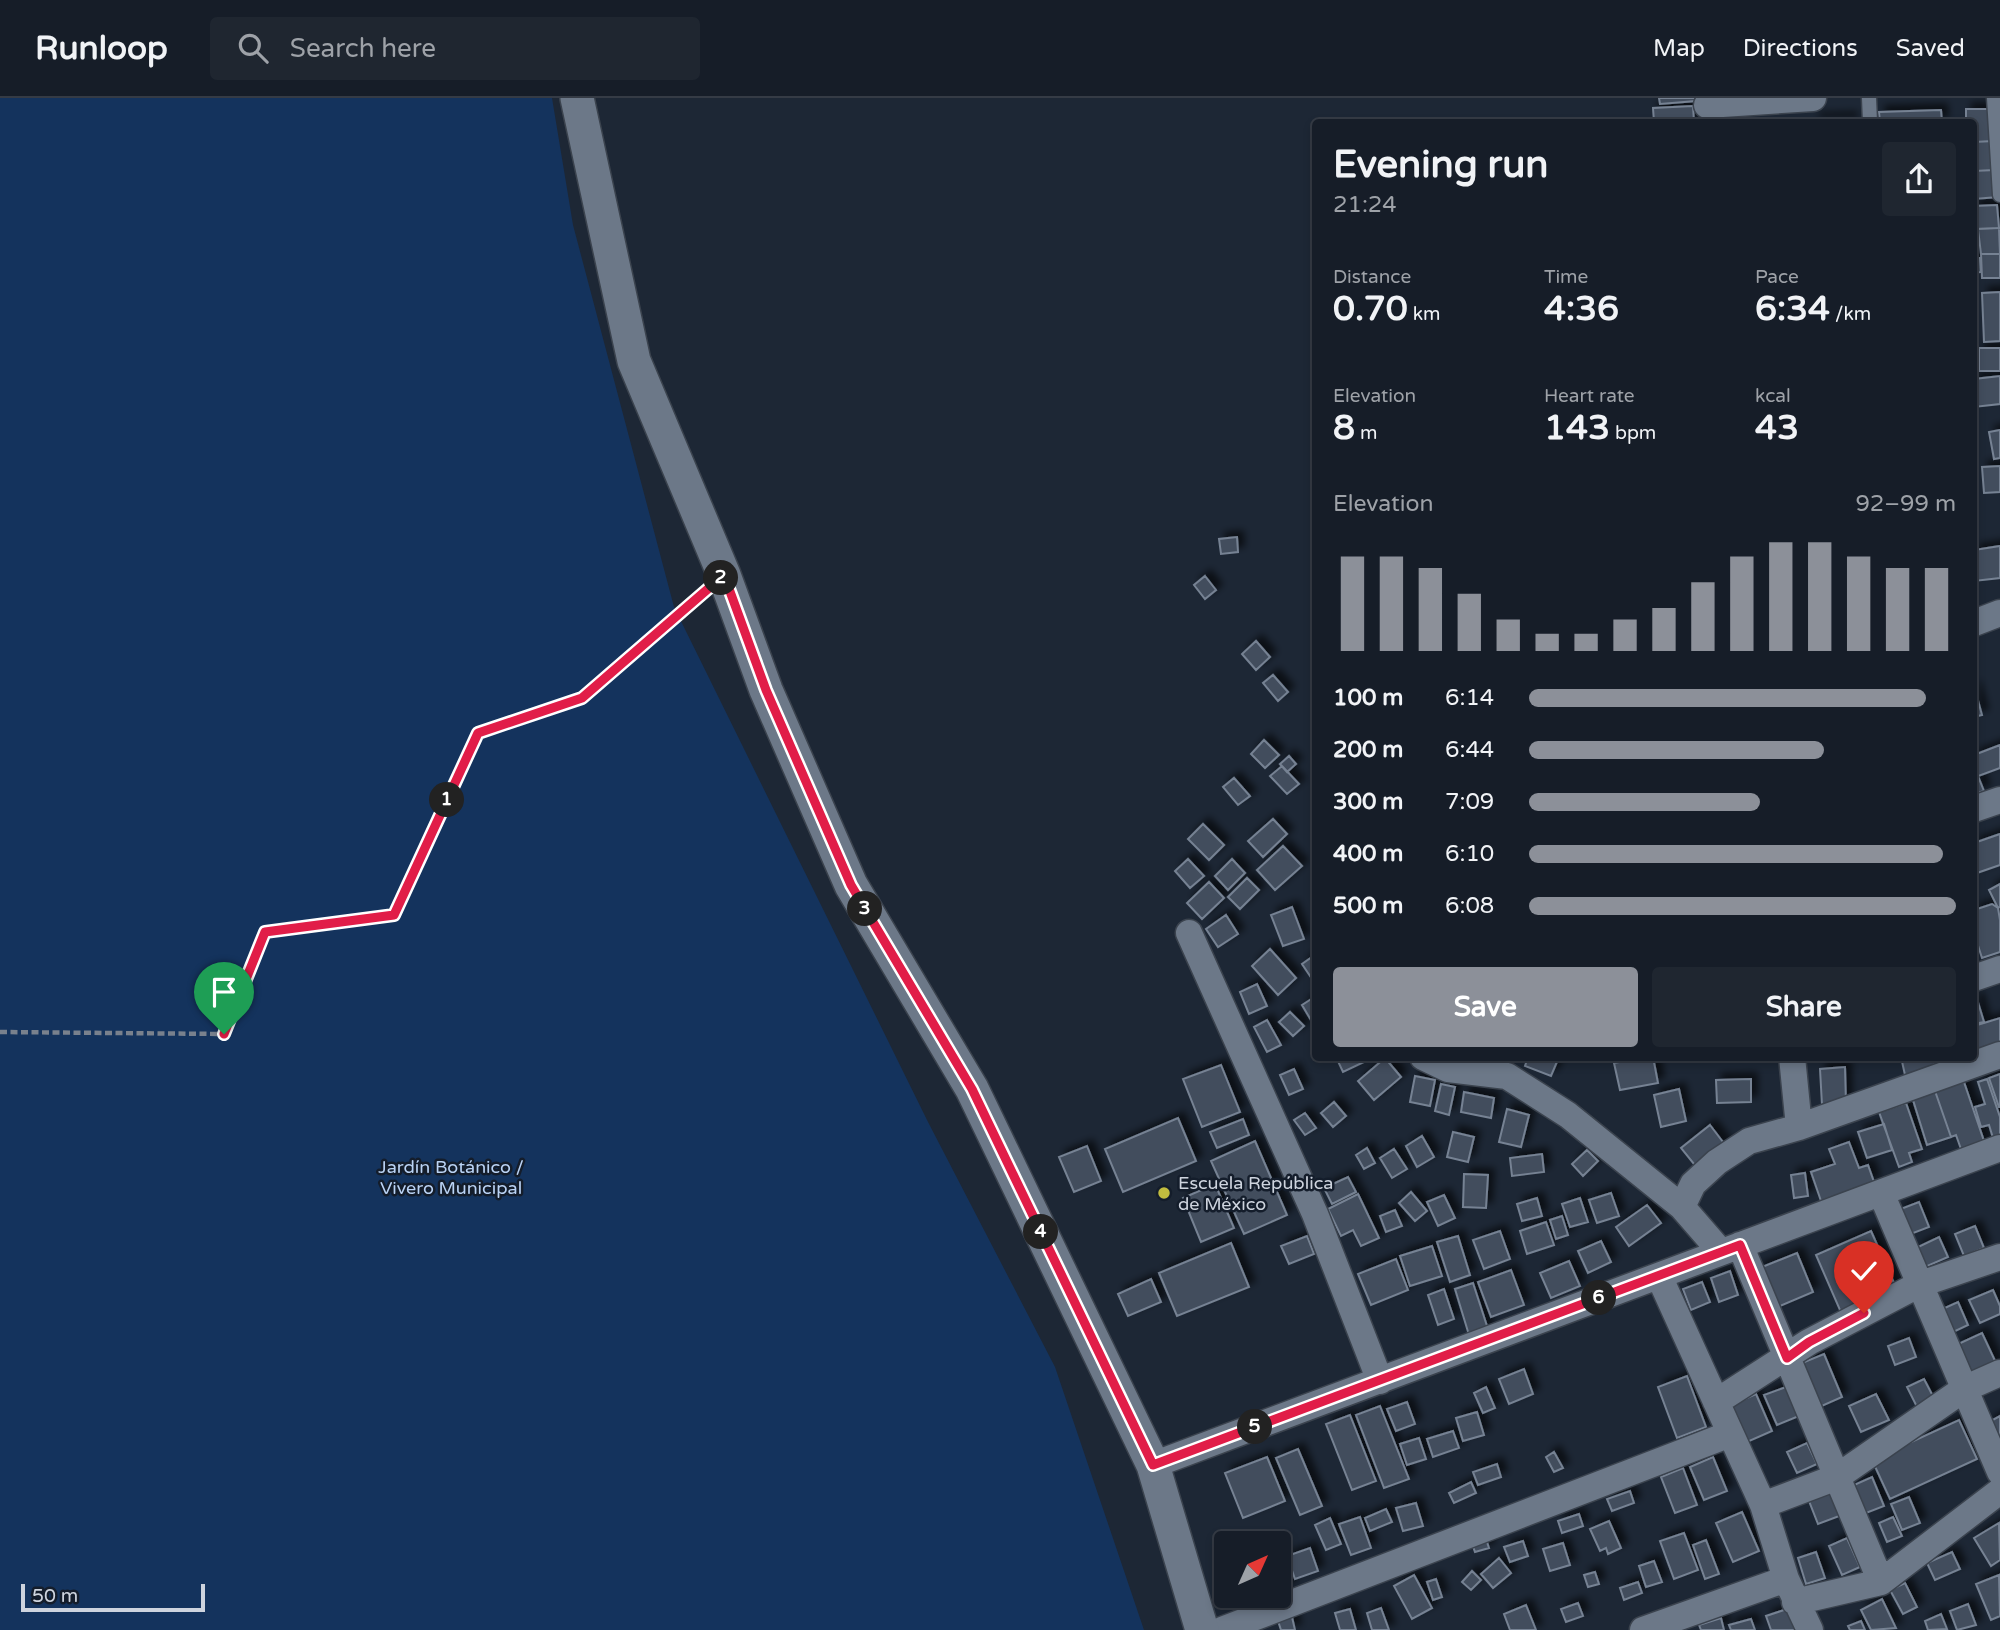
<!DOCTYPE html>
<html lang="en">
<head>
<meta charset="utf-8">
<style>
	:root { --surface:#161d28; --page:#1f2630; --text:#f1f3f6; --muted:#9ea2a8; --line:#353b45; --accent:#8c9099 }
	body { margin:0; font-family:"Varela Round",sans-serif; background:var(--page); color:var(--text); height:100vh; display:flex; flex-direction:column; font-size:26px; white-space:nowrap }
	* { box-sizing:border-box; margin:0 }
	p { font-size:23px; color:var(--muted) }
	.icon { flex:none; width:38px; height:38px; fill:none; stroke:currentColor; stroke-width:2; stroke-linecap:round; stroke-linejoin:round }
	.map { position:relative; flex:1; overflow:hidden }
	.details { position:absolute; left:1312px; top:21px; width:665px; height:942px; display:flex; flex-direction:column; background:var(--surface); border-radius:7px; box-shadow:0 4px 10px #0003,0 0 0 2px var(--line) }
	.details>* { flex:none }
	.needle { width:46px; rotate:45deg }
	.controls { position:absolute; left:1214px; top:1433px; display:grid; gap:14px }
	.controls a { display:grid; place-items:center; width:77px; height:77px; border-radius:7px; background:var(--surface); box-shadow:0 4px 10px #0003,0 0 0 2px var(--line); font-size:35px }
	.scale { position:absolute; left:21px; bottom:18px; width:184px; box-sizing:border-box; padding-left:7px; border:4px solid #ced4de; border-top:0; font-size:19px; line-height:24px; white-space:nowrap; color:#ced4de; -webkit-text-stroke:5px #141d2b; paint-order:stroke }
	.pin { position:absolute; display:grid; place-items:center; width:60px; height:60px; color:#fff; margin:-72px -30px; border-radius:50% 50% 50% 0; rotate:-45deg; box-shadow:0 0 7px #0007 }
	.pin .icon { rotate:45deg }
	.km { position:absolute; width:35px; height:35px; margin:-18px; border-radius:50%; background:#222; color:#fff; font-size:19px; line-height:35px; text-align:center }
	.round { display:grid; place-items:center; flex:none; width:74px; height:74px; border-radius:7px; background:var(--page) }
	.headline { display:flex; align-items:center; justify-content:space-between; height:119px; padding:0 21px }
	h1 { font-size:38px; font-weight:700; line-height:52px }
	.metrics { display:grid; grid-template-columns:repeat(3,1fr); gap:10px; height:119px; padding:7px 21px }
	.metrics div { display:grid; align-content:center }
	.metrics b { font-size:35px; font-weight:700 }
	.metrics small { font-size:19px; font-weight:400 }
	.metrics p { font-size:19px }
	.chart { height:196px; padding:14px 21px }
	.chart p { display:flex; justify-content:space-between }
	.chart svg { width:100%; height:126px; margin-top:7px; stroke:var(--accent); stroke-width:6 }
	.cta { display:flex; gap:14px; margin-top:auto; padding:14px 21px }
	.cta a { flex:1; height:80px; border-radius:7px; background:var(--accent); color:#fff; font-size:28px; font-weight:700; line-height:80px; text-align:center }
	.cta a+a { background:var(--page); color:var(--text) }
	ul { padding:0 21px; list-style:none; font-size:23px }
	li { display:grid; grid-template-columns:112px 84px 1fr; align-items:center; height:52px }
	li i { height:18px; border-radius:9px; background:var(--accent) }
	header { display:flex; align-items:center; gap:42px; box-sizing:border-box; height:98px; padding:0 35px; background:var(--surface); border-bottom:2px solid var(--line) }
	header strong { font-size:33px }
	nav { display:flex; gap:38px; margin-inline-start:auto; font-size:24px }
	.search { width:490px; height:63px; background:var(--page); display:flex; align-items:center; gap:18px; box-sizing:border-box; padding:0 24px; border-radius:7px; color:var(--muted); font-size:26px }
	.map>svg:first-child { display:block }
</style>
</head>
<body>
<header>
<strong>Runloop</strong>
<div class="search"><svg class="icon" aria-label="search" viewBox="0 0 24 24"><circle cx="10" cy="10" r="6"/><path d="M15 15l6 6"/></svg>Search here</div>
<nav><a>Map</a><a>Directions</a><a>Saved</a></nav>
</header>
<div class="map">
<svg width="2000" height="1532" viewBox="0 0 2000 1532">
	<defs>
		<filter id="shadow"><feDropShadow dx="6" dy="-6" stdDeviation="3.5" flood-color="#0009"/></filter>
	</defs>
	<rect width="100%" height="100%" fill="#1d2735"/>
	<path fill="#14335d" d="M0,0H552L573,127L674,509L928,1024L1055,1269L1144,1532H0Z"/>
	<path fill="#424d5d" stroke="#768293" stroke-width="2" filter="url(#shadow)" d="M1659,0H1696V3L1660,6Z
		M1693,8L1694,24H1654L1653,10Z
		M1966,11H1992L1993,43L1974,44V24H1966Z
		M1941,12L1942,24H1880L1879,14Z
		M1851,20V24H1814V21Z
		M1993,43L1994,72L1974,73V44Z
		M1994,72L1998,99L1974,101V73Z
		M1997,107L1999,130L1974,131V108Z
		M1999,130L2000,156H1981L1978,131Z
		M1981,156H2000V180H1982Z
		M1974,160H1980L1981,174L1974,175Z
		M2000,194V243L1984,244L1982,195Z
		M1979,250H2000V273H1979Z
		M2000,278V306L1974,309V281Z
		M2000,332V360L1994,361L1989,334Z
		M2000,368V394L1984,395L1982,369Z
		M1237,439L1238,454L1221,456L1219,441Z
		M2000,448V480L1974,483V452Z
		M1205,478L1216,492L1205,501L1194,487Z
		M1256,543L1270,559L1256,572L1242,556Z
		M1273,577L1288,594L1278,603L1263,585Z
		M1974,588L1982,617L1974,619Z
		M1264,642L1279,657L1265,670L1251,656Z
		M2000,647V670L1978,678L1984,693L1974,696V657Z
		M1289,658L1296,666L1287,674L1280,666Z
		M1282,668L1299,686L1287,696L1270,678Z
		M1234,680L1250,698L1238,707L1223,689Z
		M1273,721L1287,736L1263,759L1248,743Z
		M1203,726L1224,747L1209,762L1188,741Z
		M2000,736V767L1974,776V745Z
		M1283,748L1302,768L1275,792L1257,772Z
		M1188,761L1204,778L1190,790L1175,773Z
		M1232,761L1245,775L1228,792L1215,778Z
		M1247,780L1259,792L1240,811L1228,799Z
		M1209,784L1224,800L1202,821L1187,805Z
		M2000,786V809L1998,810L1989,792Z
		M1992,806L1998,810L2000,822V854L1982,860L1974,835V812Z
		M1292,809L1304,841L1283,848L1271,817Z
		M1226,817L1238,836L1218,849L1206,831Z
		M1270,851L1296,880L1278,897L1252,868Z
		M1312,859L1316,865V882L1314,884L1302,866Z
		M1257,886L1267,908L1249,916L1240,894Z
		M1316,898V928L1315,929L1302,907Z
		M1977,901L1984,924L1974,926V902Z
		M1290,914L1304,928L1293,938L1279,924Z
		M2000,920V949L1974,958V928Z
		M1267,922L1281,947L1267,954L1254,929Z
		M1336,959H1364L1366,963L1343,974Z
		M1528,959H1559L1551,978L1525,968Z
		M1646,959H1653L1658,985L1620,992L1614,965Z
		M1901,959H1933L1936,971L1905,977Z
		M1385,960L1401,979L1374,1002L1358,983Z
		M1221,967L1240,1014L1202,1029L1183,981Z
		M1845,969L1846,1006L1822,1007L1820,971Z
		M1294,971L1303,991L1289,997L1280,977Z
		M2000,976V1009H1999L1989,980Z
		M1415,978L1435,982L1430,1008L1410,1004Z
		M1751,981V1004L1717,1005L1716,982Z
		M1987,981L2000,1019V1038L1993,1040L1989,1027L1981,1029L1975,1009L1985,1006L1978,984Z
		M1964,984L1985,1046L1962,1054L1956,1037L1951,1039L1935,993Z
		M1441,986L1455,989L1449,1017L1435,1013Z
		M1679,991L1686,1023L1661,1029L1654,997Z
		M1935,993L1951,1039L1927,1047L1913,1002Z
		M1464,994L1494,1000L1491,1020L1461,1014Z
		M1334,1004L1346,1018L1333,1029L1321,1015Z
		M1906,1005L1922,1051L1909,1055L1912,1064L1899,1069L1879,1014Z
		M1507,1011L1529,1017L1521,1049L1499,1044Z
		M1305,1015L1316,1030L1305,1037L1294,1022Z
		M1178,1020L1196,1063L1123,1094L1105,1051Z
		M1243,1021L1249,1037L1217,1050L1210,1034Z
		M1884,1026L1892,1052L1867,1060L1858,1034Z
		M1710,1027L1726,1048L1698,1071L1681,1050Z
		M1453,1034L1474,1039L1468,1064L1447,1059Z
		M1422,1038L1434,1059L1417,1069L1406,1048Z
		M1255,1043L1287,1117L1244,1136L1211,1063Z
		M1849,1044L1859,1070L1868,1067L1874,1084L1821,1103L1811,1074L1835,1066L1829,1051Z
		M1087,1048L1101,1083L1074,1094L1059,1059Z
		M1367,1050L1375,1065L1364,1071L1356,1057Z
		M1394,1051L1407,1071L1392,1080L1380,1060Z
		M1587,1052L1598,1063L1583,1078L1572,1066Z
		M1542,1056L1544,1074L1512,1078L1510,1060Z
		M1805,1075L1808,1098L1794,1100L1791,1077Z
		M1464,1076L1488,1077L1486,1110L1463,1109Z
		M1348,1079L1356,1094L1332,1106L1324,1090Z
		M1215,1086L1234,1130L1201,1144L1183,1100Z
		M1411,1094L1427,1113L1415,1123L1399,1105Z
		M1611,1095L1619,1118L1597,1125L1589,1102Z
		M1358,1096L1379,1140L1361,1148L1353,1132L1341,1138L1328,1111Z
		M1444,1097L1455,1120L1438,1128L1427,1104Z
		M1537,1100L1542,1118L1522,1123L1517,1106Z
		M1580,1100L1588,1124L1570,1129L1562,1106Z
		M1919,1104L1929,1129L1908,1137L1898,1112Z
		M1647,1107L1661,1125L1629,1148L1616,1129Z
		M1395,1112L1402,1128L1386,1134L1380,1118Z
		M1562,1118L1568,1137L1556,1141L1550,1122Z
		M1546,1124L1554,1147L1527,1156L1520,1133Z
		M1975,1128L1984,1150L1964,1158L1955,1136Z
		M1500,1133L1510,1161L1484,1171L1473,1142Z
		M1871,1133L1898,1194L1843,1219L1816,1157Z
		M1307,1138L1314,1156L1289,1166L1281,1148Z
		M1458,1138L1470,1177L1450,1184L1437,1144Z
		M1939,1139L1948,1159L1925,1169L1916,1150Z
		M1601,1143L1611,1164L1588,1175L1578,1153Z
		M1231,1145L1249,1189L1177,1218L1159,1175Z
		M1432,1148L1442,1178L1410,1188L1400,1158Z
		M1797,1155L1813,1194L1773,1211L1757,1171Z
		M1396,1161L1408,1192L1371,1207L1358,1176Z
		M1569,1163L1580,1188L1551,1200L1540,1175Z
		M1511,1172L1524,1207L1491,1219L1478,1184Z
		M1730,1173L1738,1197L1719,1204L1711,1180Z
		M1151,1181L1161,1204L1128,1218L1118,1196Z
		M1702,1184L1710,1204L1691,1212L1683,1191Z
		M1473,1185L1488,1231L1469,1237L1455,1191Z
		M1444,1191L1454,1221L1438,1227L1428,1197Z
		M1993,1192L2000,1208V1216L1980,1225L1969,1202Z
		M1958,1204L1968,1227L1949,1236L1938,1213Z
		M1982,1235L1997,1267L1971,1279L1956,1247Z
		M1909,1240L1916,1259L1895,1267L1888,1248Z
		M1824,1256L1842,1299L1815,1311L1797,1267Z
		M1524,1271L1533,1296L1509,1306L1499,1281Z
		M1687,1278L1706,1329L1677,1340L1658,1289Z
		M1924,1281L1936,1304L1919,1313L1907,1289Z
		M1486,1289L1495,1310L1483,1315L1474,1295Z
		M1786,1289L1799,1318L1777,1327L1764,1297Z
		M1756,1296L1772,1333L1747,1344L1731,1307Z
		M1876,1296L1889,1322L1861,1334L1849,1308Z
		M1407,1304L1415,1326L1396,1333L1387,1311Z
		M1380,1308L1409,1381L1384,1390L1356,1317Z
		M1477,1314L1484,1337L1463,1343L1456,1320Z
		M1350,1317L1376,1383L1352,1392L1326,1326Z
		M2000,1318V1345L1987,1325Z
		M1959,1322L1977,1361L1890,1401L1872,1362Z
		M1453,1333L1459,1350L1433,1359L1427,1341Z
		M1419,1340L1426,1361L1407,1367L1400,1346Z
		M1807,1345L1817,1366L1797,1375L1787,1354Z
		M1298,1351L1322,1408L1300,1417L1276,1360Z
		M1554,1354L1563,1370L1554,1374L1546,1359Z
		M1267,1359L1285,1403L1243,1420L1225,1375Z
		M1713,1359L1727,1393L1704,1402L1690,1369Z
		M1497,1366L1501,1379L1478,1387L1473,1374Z
		M1683,1370L1697,1407L1675,1415L1661,1379Z
		M1872,1379L1884,1408L1866,1415L1854,1387Z
		M1471,1384L1476,1395L1454,1405L1449,1395Z
		M1630,1393L1634,1405L1612,1413L1607,1401Z
		M1832,1394L1842,1417L1818,1426L1809,1403Z
		M1909,1399L1920,1425L1902,1432L1891,1406Z
		M1416,1405L1423,1428L1403,1433L1396,1410Z
		M1386,1411L1392,1424L1370,1433L1365,1420Z
		M1742,1414L1759,1453L1733,1464L1716,1425Z
		M1579,1416L1583,1428L1562,1435L1558,1423Z
		M1360,1419L1371,1450L1351,1457L1339,1426Z
		M1893,1419L1902,1438L1887,1444L1879,1425Z
		M1330,1420L1341,1446L1326,1452L1315,1427Z
		M1609,1423L1621,1450L1608,1456L1606,1450L1600,1453L1590,1431Z
		M1999,1425L2000,1462L1991,1468L1974,1440Z
		M1484,1435L1489,1450L1475,1454L1470,1440Z
		M1684,1435L1698,1472L1674,1481L1660,1443Z
		M1847,1440L1860,1469L1842,1477L1829,1448Z
		M1706,1442L1719,1476L1705,1481L1693,1447Z
		M1523,1443L1528,1458L1510,1464L1504,1449Z
		M1563,1445L1570,1467L1550,1473L1543,1451Z
		M1310,1450L1318,1473L1295,1481L1287,1458Z
		M1816,1454L1825,1480L1806,1486L1798,1460Z
		M1952,1454L1960,1471L1935,1482L1927,1465Z
		M1281,1457L1291,1488L1279,1491V1458Z
		M1499,1460L1511,1475L1493,1490L1481,1476Z
		M1654,1463L1662,1484L1646,1489L1639,1468Z
		M1472,1473L1481,1482L1471,1492L1462,1484Z
		M1595,1474L1599,1486L1588,1489L1584,1477Z
		M1414,1477L1432,1510L1412,1521L1394,1488Z
		M1999,1477L2000,1518L1991,1522L1976,1486Z
		M1436,1481L1442,1499L1433,1502L1427,1484Z
		M1638,1484L1642,1495L1624,1502L1620,1490Z
		M1905,1485L1917,1509L1903,1516L1890,1492Z
		M1882,1501L1896,1530L1871,1532L1861,1512Z
		M1578,1505L1583,1518L1566,1524L1561,1511Z
		M1968,1506L1976,1527L1957,1532L1950,1513Z
		M1526,1507L1536,1532H1510L1504,1516Z
		M1381,1510L1389,1532H1372L1367,1515Z
		M1790,1510L1798,1532H1771L1766,1518Z
		M1350,1511L1356,1532H1340L1335,1515Z
		M1941,1516L1947,1531L1928,1532L1925,1523Z
		M1292,1519L1295,1532H1281L1278,1523Z
		M1721,1520L1724,1532H1701L1699,1527Z
		M1751,1521L1755,1532H1731L1729,1527Z
		M1861,1523L1865,1532H1850L1848,1528Z"/>
	<g fill="none" stroke-linecap="round" stroke-linejoin="round">
		<defs>
			<path id="service" d="M1869,0L1870,24
				M1994,0L2000,97"/>
			<path id="minor" d="M1707,7L1813,0
				M1974,525L2000,515
				M1974,711L2000,702
				M1189,835L1315,1116L1380,1283
				M1974,880L2000,871
				M1423,959L1448,971L1507,978L1568,1017L1682,1109L1721,1154
				M1792,959L1799,1029
				M1881,1095L2000,1374
				M1682,1109L1693,1086L1717,1064L1749,1043L1799,1029L2000,957
				M1740,1147L1881,1484
				M1659,1178L1763,1407L1786,1481L1810,1532
				M1716,1304L1809,1244L1918,1187L2000,1159
				M1153,1367L2000,1050
				M1763,1407L1837,1379L1964,1291L2000,1275
				M1795,1504L1881,1484L2000,1393
				M1222,1532L1730,1336
				M1643,1532L1786,1481"/>
			<path id="tertiary" d="M577,0L634,263L724,477L766,592L851,787L972,991L1153,1367L1202,1532"/>
		</defs>
		<use href="#service" stroke="#3b434e" stroke-width="17"/>
		<use href="#minor" stroke="#3b434e" stroke-width="29"/>
		<use href="#tertiary" stroke="#3b434e" stroke-width="36"/>
		<path stroke="#79818d" stroke-width="4.5" stroke-dasharray="7 3.5" stroke-linecap="butt" d="M0,934L224,936L265,834L394,817L478,635L582,600L702,496"/>
		<use href="#service" stroke="#6c7888" stroke-width="14"/>
		<use href="#minor" stroke="#6c7888" stroke-width="26"/>
		<use href="#tertiary" stroke="#6c7888" stroke-width="33"/>
	</g>
	<g fill="none" stroke-linecap="round" stroke-linejoin="round">
		<defs>
			<path id="route" d="M224,936L265,834L394,817L478,635L582,600L724,477L766,592L851,787L972,991L1153,1367L1740,1147L1787,1260L1809,1244L1864,1215"/>
		</defs>
		<use href="#route" stroke="#fff" stroke-width="14"/>
		<use href="#route" stroke="#e11d48" stroke-width="9"/>
	</g>
	<circle fill="#c2bd3f" stroke="#141d2b" stroke-width="2.5" cx="1164" cy="1095" r="7"/>
	<g text-anchor="middle" stroke-width="5" stroke-linejoin="round" paint-order="stroke">
		<g font-size="18" fill="#bad3f5" stroke="#141d2b">
			<text x="451" y="1075">Jardín Botánico /<tspan x="451" dy="21">Vivero Municipal</tspan></text>
		</g>
		<g font-size="18" fill="#ced4de" stroke="#141d2b" text-anchor="start">
			<text x="1178" y="1091">Escuela República<tspan x="1178" dy="21">de México</tspan></text>
		</g>
	</g>
</svg>
<div class="controls">
<a><svg class="needle" viewBox="-14 -14 28 28"><path d="M0-13l5 13h-10z" fill="#e53935"/><path d="M0 13l5-13h-10z" fill="#9ea2a8"/></svg></a>
</div>
<div class="scale">50 m</div>
<div class="pin" style="left:224px;top:936px;background:#1e9e55"><svg class="icon" aria-label="arrive" viewBox="0 0 24 24"><path d="M6 21V4h12l-3 4 3 4H6"/></svg></div>
<div class="pin" style="left:1864px;top:1215px;background:#d93025"><svg class="icon" aria-label="check" viewBox="0 0 24 24"><path d="M5 12l5 5 9-10"/></svg></div>
<b class="km" style="left:447px;top:702px">1</b>
<b class="km" style="left:721px;top:480px">2</b>
<b class="km" style="left:865px;top:811px">3</b>
<b class="km" style="left:1041px;top:1134px">4</b>
<b class="km" style="left:1255px;top:1329px">5</b>
<b class="km" style="left:1599px;top:1200px">6</b>
<section class="details">
<div class="headline"><div><h1>Evening run</h1><p>21:24</p></div><a class="round"><svg class="icon" aria-label="share" viewBox="0 0 24 24"><path d="M12 15V3M7 8l5-5 5 5M5 13v7h14v-7"/></svg></a></div>
<div class="metrics">
<div><p>Distance</p><b>0.70<small> km</small></b></div>
<div><p>Time</p><b>4:36</b></div>
<div><p>Pace</p><b>6:34<small> /km</small></b></div>
</div>
<div class="metrics">
<div><p>Elevation</p><b>8<small> m</small></b></div>
<div><p>Heart rate</p><b>143<small> bpm</small></b></div>
<div><p>kcal</p><b>43</b></div>
</div>
<div class="chart"><p><span>Elevation</span>92–99 m</p>
<svg viewBox="0 0 160 44" preserveAspectRatio="none"><path d="M5 44V11M15 44V11M25 44V15M35 44V24M45 44V33M55 44V38M65 44V38M75 44V33M85 44V29M95 44V20M105 44V11M115 44V6M125 44V6M135 44V11M145 44V15M155 44V15"/></svg>
</div>
<ul>
<li><b>100 m</b>6:14<i style="width:93%"></i></li>
<li><b>200 m</b>6:44<i style="width:69%"></i></li>
<li><b>300 m</b>7:09<i style="width:54%"></i></li>
<li><b>400 m</b>6:10<i style="width:97%"></i></li>
<li><b>500 m</b>6:08<i style="width:100%"></i></li>
</ul>
<div class="cta"><a>Save</a><a>Share</a></div>
</section>
</div>
</body>
</html>
